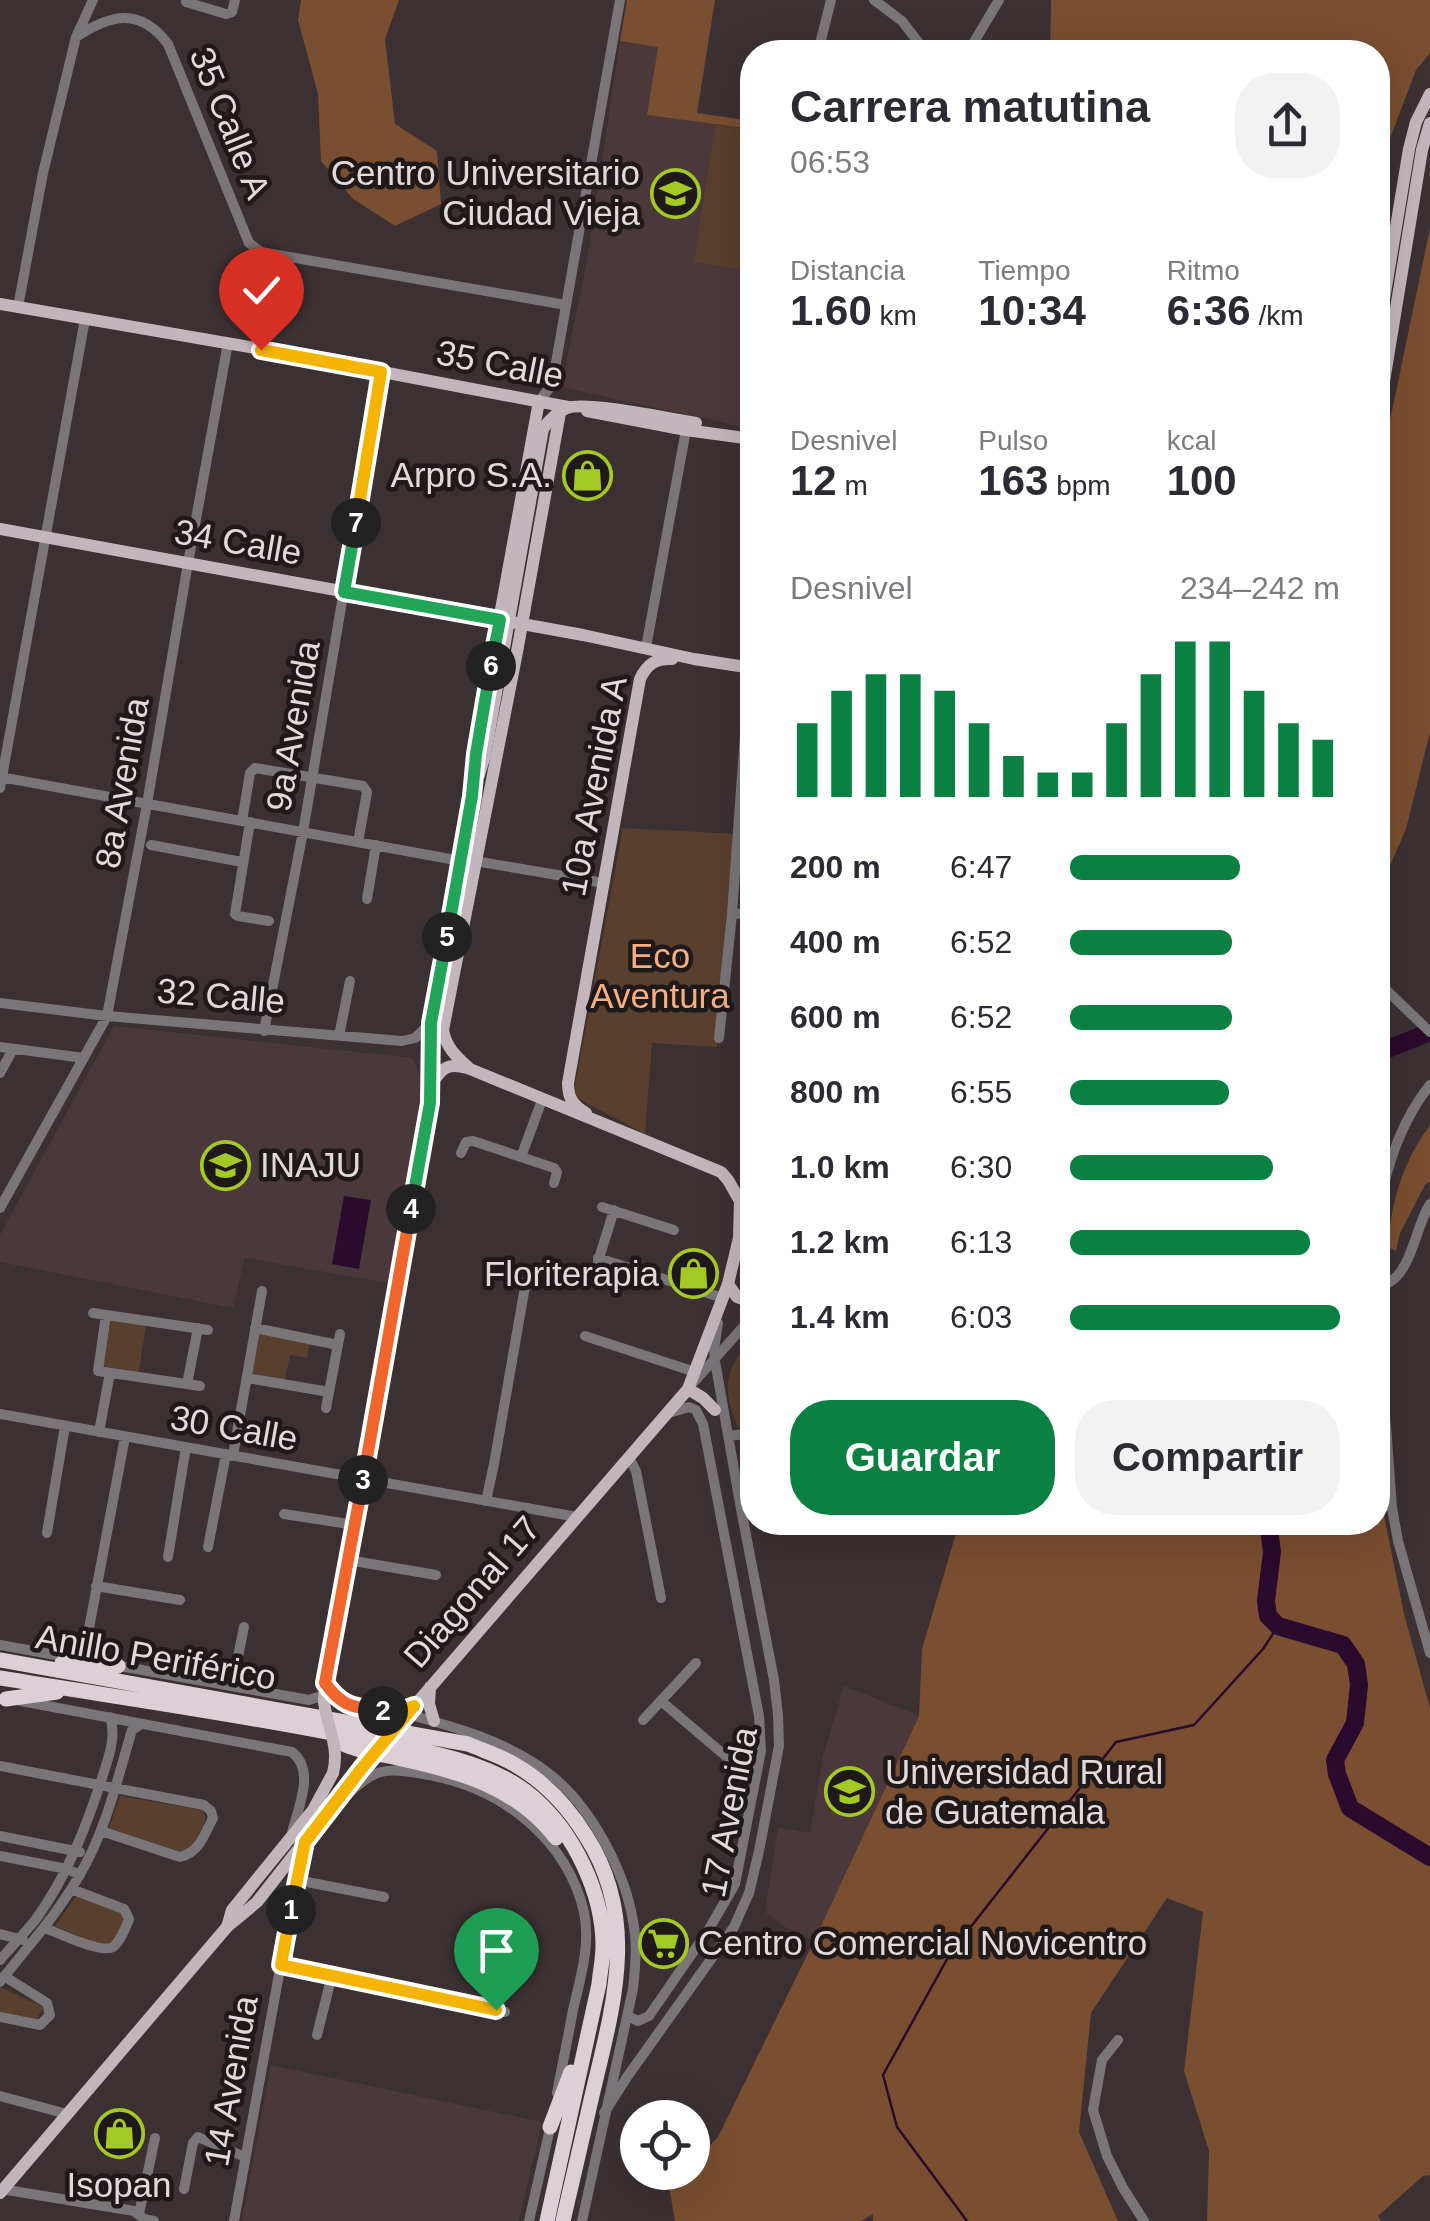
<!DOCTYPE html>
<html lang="es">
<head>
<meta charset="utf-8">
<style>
	:root { --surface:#fff; --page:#f2f2f3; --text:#2b2b33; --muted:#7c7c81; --accent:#0b8043 }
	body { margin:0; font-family:Helvetica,sans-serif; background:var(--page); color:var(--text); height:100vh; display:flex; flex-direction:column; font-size:38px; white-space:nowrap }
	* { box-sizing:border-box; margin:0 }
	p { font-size:32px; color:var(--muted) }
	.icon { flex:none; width:55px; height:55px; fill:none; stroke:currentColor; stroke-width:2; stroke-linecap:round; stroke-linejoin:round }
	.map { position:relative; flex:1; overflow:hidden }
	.side { position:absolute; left:740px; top:40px; width:650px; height:1495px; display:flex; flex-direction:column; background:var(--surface); border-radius:40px; box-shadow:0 10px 40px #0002 }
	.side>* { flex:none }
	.buttons { position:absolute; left:620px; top:2100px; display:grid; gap:20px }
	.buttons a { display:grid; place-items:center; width:90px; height:90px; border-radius:50%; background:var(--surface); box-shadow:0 10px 40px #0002; font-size:50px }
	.pin { position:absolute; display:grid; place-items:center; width:85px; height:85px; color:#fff; margin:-102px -42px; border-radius:50% 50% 50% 0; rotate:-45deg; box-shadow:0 0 10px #0007 }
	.pin .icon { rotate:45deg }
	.km { position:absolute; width:50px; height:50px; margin:-25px; border-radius:50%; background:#222; color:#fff; font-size:28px; line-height:50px; text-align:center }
	.round { display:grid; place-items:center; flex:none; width:105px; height:105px; border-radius:40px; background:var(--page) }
	.summary { display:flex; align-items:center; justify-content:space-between; height:170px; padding:0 50px }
	h1 { font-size:45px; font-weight:700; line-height:75px }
	.metrics { display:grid; grid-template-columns:repeat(3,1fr); gap:15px; height:170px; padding:10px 50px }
	.metrics div { display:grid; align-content:center }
	.metrics b { font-size:42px; font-weight:700 }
	.metrics small { font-size:28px; font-weight:400 }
	.metrics p { font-size:28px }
	.chart { height:280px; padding:20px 50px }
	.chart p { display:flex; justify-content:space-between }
	.chart svg { width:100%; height:180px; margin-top:10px; stroke:var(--accent); stroke-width:6 }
	.primary-button { display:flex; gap:20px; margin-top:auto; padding:20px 50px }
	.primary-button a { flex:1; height:115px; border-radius:40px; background:var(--accent); color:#fff; font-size:40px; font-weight:700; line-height:115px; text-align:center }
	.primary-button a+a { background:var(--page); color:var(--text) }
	ul { padding:0 50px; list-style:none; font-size:32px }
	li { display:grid; grid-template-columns:160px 120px 1fr; align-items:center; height:75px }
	li i { height:25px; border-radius:12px; background:var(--accent) }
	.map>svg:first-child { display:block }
</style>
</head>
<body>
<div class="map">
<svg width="1430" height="2221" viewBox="0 0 1430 2221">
	<rect width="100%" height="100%" fill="#3b3032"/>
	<path fill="#4b383b" d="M620,41L658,46L648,115L752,129V429L561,387L586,266Z
		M114,1026L413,1058L425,1094L389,1283L245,1258L233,1308L0,1262V1235Z
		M844,1686L919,1716L814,1941L785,1927L765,1912L778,1827L810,1833L823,1756Z
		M271,2065L542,2122L519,2221H242Z"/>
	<path fill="#593f2e" d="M715,125L752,131V271L694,262Z
		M623,828L738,834L717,1047L652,1043L645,1134L573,1096Z
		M111,1320L146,1325L139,1372L103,1366Z
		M260,1334L310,1344L307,1358L290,1355L285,1380L252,1373Z
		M752,1335V1426L738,1428C720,1384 726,1372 752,1335Z
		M120,1796L202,1810L206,1818L193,1847L182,1852L109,1828Z
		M77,1895L129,1916L111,1949L55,1926Z
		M0,1987L44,2007L35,2022L0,2015Z"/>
	<path fill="#7a4e30" d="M301,0H399L385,39L395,124L437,151L441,204L395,226L353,199L321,161L318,94L298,20Z
		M627,0H715L697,113L752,121V129L647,115L658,47L620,41Z
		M1051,0H1430V53L1416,70L1386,149L1378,203V52H1050Z
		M1430,228V732L1406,829L1378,893V469L1381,464Z
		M1430,1125V1181L1425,1185L1400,1233L1396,1251L1389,1248C1389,1204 1404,1160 1430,1125Z
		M1378,1486L1404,1614L1430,1708V2175L1423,2176L1378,2216L1381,2221H1207L1209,2151L1184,2071L1203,1912L1167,1898L1091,2013L1079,2132L1118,2221H873V2214L861,2221H675L669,2187L683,2173L692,2172L693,2163L718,2137L814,1941L919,1716L922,1649L959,1523L1378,1522Z"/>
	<path fill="#2a0a2d" d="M344,1196L371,1200L359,1269L332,1264Z"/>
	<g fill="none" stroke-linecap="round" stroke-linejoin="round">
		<path stroke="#2a0a2d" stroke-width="2.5" d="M967,2221L897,2127L883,2075L951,1952L1116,1742L1194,1725L1263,1649L1278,1626"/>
		<path stroke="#2a0a2d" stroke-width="18" d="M1378,1056L1383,1051L1430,1032
			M1268,1522L1272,1552L1266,1601L1268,1616L1278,1626L1343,1645L1356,1664L1359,1685L1355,1723L1335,1760L1337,1774L1350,1808L1430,1857"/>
		<path stroke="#7a7578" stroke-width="10" d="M874,0L902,21L926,52
			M186,2L226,14L232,12L235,0
			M76,37C111,14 140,7 168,44L249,243L261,252L566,305
			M818,52L831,0
			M968,52L999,0
			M18,307L43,173L76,37L93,0
			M539,401L552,385L620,0
			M647,642L686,430
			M0,777L461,861
			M0,788L85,319
			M242,821L250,773L255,768L363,786L367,792L358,842
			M250,822L235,914L238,916L269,921
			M151,845L242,862
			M475,861L604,883
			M367,899L376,845
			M732,914L752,913
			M1378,982L1430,1032
			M0,1003L107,1016L402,1041L415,1038L431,1023
			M264,1031L303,832L381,371
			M339,1036L350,981
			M719,1038L732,914L746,720L752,664
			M0,1047L84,1058
			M0,1073L13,1049
			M461,1153L466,1142L473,1141L554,1168L557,1172L554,1183
			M521,1157L542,1100
			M602,1207L674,1230
			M0,1208L107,1016L147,804L188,563L228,343
			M1378,1213C1386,1167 1400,1122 1430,1085
			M598,1258L723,1298
			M593,1278L614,1210
			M1378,1280L1386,1284C1412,1273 1415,1227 1430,1204
			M93,1313L208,1330
			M106,1315L98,1371L200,1386
			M255,1328L338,1345
			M585,1336L695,1372
			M247,1378L329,1392
			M693,1383L752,1317
			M187,1384L198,1328
			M1378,1398L1386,1425L1392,1508L1398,1541L1430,1653
			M326,1408L340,1334
			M0,1414L577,1517
			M99,1432L110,1373
			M729,1436L752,1433
			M233,1455L262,1291
			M629,1458L636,1471L661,1598
			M486,1501L494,1464L526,1281
			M284,1514L355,1525
			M47,1533L65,1426
			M208,1547L226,1454
			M168,1557L186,1447
			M348,1560L436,1575
			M96,1586L180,1600
			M0,1645L72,1658
			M83,1660L125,1437
			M114,1665L309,1700L324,1695
			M232,1686L244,1627
			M21,1701L292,1752C316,1771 298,1807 292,1833
			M661,1701L755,1781
			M407,1714C455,1727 502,1740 543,1769C591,1803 629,1876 635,1935C637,1953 635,1971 633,1989L582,2221
			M643,1720L696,1663
			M0,1766L204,1805L211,1811L213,1818C204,1835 200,1852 180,1857L101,1831
			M343,1798C354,1789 366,1776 381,1772C397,1768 417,1773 434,1776C504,1790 567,1840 584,1912C591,1945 580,1979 573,2010C568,2038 562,2066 557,2093
			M0,1836L80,1852
			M0,1856L67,1869L80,1875
			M297,1880L384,1897
			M45,1928C58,1933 102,1954 113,1947C121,1941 126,1927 129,1919L124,1909L71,1889
			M0,1934L23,1940
			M0,1960C12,1946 25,1933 36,1919C67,1876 86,1828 102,1778C108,1759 117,1737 110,1717
			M281,1965L505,2012
			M0,1982C27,1947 57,1915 79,1876C106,1831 117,1780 132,1730L141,1724
			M628,2016L638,2021L649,2016L709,1929L735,1884L761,1751L759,1716L703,1424L696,1410L689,1407L669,1413
			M0,2017L40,2025L50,2015L47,2003L4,1976
			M317,2035L332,1975
			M1118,2040L1102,2060L1093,2110L1107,2156L1123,2188L1144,2221
			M0,2096L67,2114
			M604,2113L627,2077L734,1927L749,1893L759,1851L779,1746L778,1715L774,1680L741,1509L715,1361L714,1349L718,1323
			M1,2189L134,2211L144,2219L154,2221
			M184,2189L193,2143L198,2137L245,2157
			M139,2214L155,2138
			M234,2221L294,1892L305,1844
			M529,2221L551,2124"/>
		<path stroke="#c1b6bb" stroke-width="12" d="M0,304L261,349L568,407
			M1378,335L1409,149L1416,122L1430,94
			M587,411L686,430L752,439
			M1378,418L1422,150L1430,123
			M0,529L583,635L694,659L752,668
			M432,1083C443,1067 448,1063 467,1068
			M586,1113C573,1105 568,1099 568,1083L640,679C647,664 656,658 672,659
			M728,1284L737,1297L752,1303
			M688,1389L703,1398L715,1410
			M325,1683C330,1690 335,1697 341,1702C355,1712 396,1714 412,1707
			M430,1687L429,1704L434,1721
			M324,1702L325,1683L430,1103L431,1023L473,796L476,754L494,648L539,401
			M403,1719L688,1389L728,1284L739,1238L740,1201L728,1180L721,1172L470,1069C457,1057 446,1048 443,1030L517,652L561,407
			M227,1927L232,1910L313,1810L333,1773
			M0,2193L227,1927L257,1902L362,1768"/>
		<path stroke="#dcd0d6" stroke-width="15" d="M0,1660L468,1744C484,1751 502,1756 517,1766C546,1783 568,1807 586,1836C638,1917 615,2000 594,2087C584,2132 573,2176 563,2221
			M62,1663L118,1666
			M0,1678C116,1697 232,1713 347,1736C405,1748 488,1757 534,1798C574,1833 603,1893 603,1946C603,1959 600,1972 599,1984L547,2221
			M6,1699L57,1692
			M336,1740C354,1751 376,1753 397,1758C458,1771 516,1786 556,1838
			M550,2127L571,2072"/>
		<path stroke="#c1b6bb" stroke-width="12" d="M479,775L485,755L543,429C549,420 557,412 567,408C587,401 671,419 696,423
			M324,1702C327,1728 340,1746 333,1773
			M362,1768L403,1719"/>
	</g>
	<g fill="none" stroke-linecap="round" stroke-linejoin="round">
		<defs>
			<path id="split-1" d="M291,1910L281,1965L496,2010"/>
			<path id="split-2" d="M291,1910L305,1842L362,1768L414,1706L399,1712L383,1711"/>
			<path id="split-3" d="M363,1480L325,1683C343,1708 354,1707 383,1711"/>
			<path id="split-4" d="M363,1480L411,1209"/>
			<path id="split-5" d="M411,1209L430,1103L431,1023L447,937"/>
			<path id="split-6" d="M447,937L472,796L476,754L491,666"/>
			<path id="split-7" d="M356,523L344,592L500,620L491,666"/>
			<path id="split-8" d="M261,350L381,372L356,523"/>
		</defs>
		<use href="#split-1" stroke="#fff" stroke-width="20"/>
		<use href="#split-2" stroke="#fff" stroke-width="20"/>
		<use href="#split-3" stroke="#fff" stroke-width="20"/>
		<use href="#split-4" stroke="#fff" stroke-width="20"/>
		<use href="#split-5" stroke="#fff" stroke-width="20"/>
		<use href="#split-6" stroke="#fff" stroke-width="20"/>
		<use href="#split-7" stroke="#fff" stroke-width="20"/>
		<use href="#split-8" stroke="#fff" stroke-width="20"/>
		<use href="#split-1" stroke="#f5b400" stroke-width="12"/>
		<use href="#split-2" stroke="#f5b400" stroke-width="12"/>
		<use href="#split-3" stroke="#f0652b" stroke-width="12"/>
		<use href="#split-4" stroke="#f0652b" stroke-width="12"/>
		<use href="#split-5" stroke="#22a559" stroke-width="12"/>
		<use href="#split-6" stroke="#22a559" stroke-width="12"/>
		<use href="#split-7" stroke="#22a559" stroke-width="12"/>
		<use href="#split-8" stroke="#f5b400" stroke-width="12"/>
	</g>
	<defs>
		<symbol id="university-ring" viewBox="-11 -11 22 22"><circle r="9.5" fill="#1f191a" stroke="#a4c824" stroke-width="1.5"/><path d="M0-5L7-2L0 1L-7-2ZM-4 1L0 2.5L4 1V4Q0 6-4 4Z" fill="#a4c824"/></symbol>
		<symbol id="shop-ring" viewBox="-11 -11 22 22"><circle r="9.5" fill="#1f191a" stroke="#a4c824" stroke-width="1.5"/><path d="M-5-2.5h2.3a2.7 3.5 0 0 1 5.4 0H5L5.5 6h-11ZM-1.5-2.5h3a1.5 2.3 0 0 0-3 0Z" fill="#a4c824"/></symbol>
		<symbol id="school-ring" viewBox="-11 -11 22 22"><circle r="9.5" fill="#1f191a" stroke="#a4c824" stroke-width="1.5"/><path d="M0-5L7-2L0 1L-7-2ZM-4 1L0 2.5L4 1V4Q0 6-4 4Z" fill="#a4c824"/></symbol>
		<symbol id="supermarket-ring" viewBox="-11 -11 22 22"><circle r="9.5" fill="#1f191a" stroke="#a4c824" stroke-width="1.5"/><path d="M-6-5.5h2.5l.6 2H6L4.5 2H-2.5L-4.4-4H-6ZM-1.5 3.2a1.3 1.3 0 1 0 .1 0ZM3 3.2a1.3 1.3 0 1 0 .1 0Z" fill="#a4c824"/></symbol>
	</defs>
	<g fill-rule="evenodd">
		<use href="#university-ring" x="648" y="166" width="55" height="55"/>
		<use href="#shop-ring" x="560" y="448" width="55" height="55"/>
		<use href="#school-ring" x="198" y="1138" width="55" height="55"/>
		<use href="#shop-ring" x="666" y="1246" width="55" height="55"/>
		<use href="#university-ring" x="822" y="1764" width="55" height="55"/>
		<use href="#supermarket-ring" x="636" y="1916" width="55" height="55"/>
		<use href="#shop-ring" x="92" y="2106" width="55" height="55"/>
	</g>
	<g text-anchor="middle" stroke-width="9" stroke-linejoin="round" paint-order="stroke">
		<g font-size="35" fill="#e1dadb" stroke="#1f191a">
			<text transform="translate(230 123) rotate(68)" y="12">35 Calle A</text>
			<text transform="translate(500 364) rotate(11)" y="12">35 Calle</text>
			<text transform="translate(238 542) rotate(10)" y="12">34 Calle</text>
			<text transform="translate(293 726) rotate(-80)" y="12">9a Avenida</text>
			<text transform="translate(122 783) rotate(-80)" y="12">8a Avenida</text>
			<text transform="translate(594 786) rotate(-79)" y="12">10a Avenida A</text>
			<text transform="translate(221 996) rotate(5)" y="12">32 Calle</text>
			<text transform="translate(234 1428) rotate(10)" y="12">30 Calle</text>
			<text transform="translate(472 1592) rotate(-49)" y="12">Diagonal 17</text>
			<text transform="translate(156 1657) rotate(10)" y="12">Anillo Periférico</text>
			<text transform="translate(729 1812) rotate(-79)" y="12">17 Avenida</text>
			<text transform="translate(231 2081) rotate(-80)" y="12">14 Avenida</text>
		</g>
		<g font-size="35" fill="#e1dadb" stroke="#1f191a" text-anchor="end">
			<text x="640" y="185">Centro Universitario<tspan x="640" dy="40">Ciudad Vieja</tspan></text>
			<text x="552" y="487">Arpro S.A.</text>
			<text x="260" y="1177" text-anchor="start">INAJU</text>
			<text x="659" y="1286">Floriterapia</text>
			<text x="885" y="1784" text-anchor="start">Universidad Rural<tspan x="885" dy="40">de Guatemala</tspan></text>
			<text x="698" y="1955" text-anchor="start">Centro Comercial Novicentro</text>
			<text x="119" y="2197" text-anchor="middle">Isopan</text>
		</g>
		<g font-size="35" fill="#f7af80" stroke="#1f191a">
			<text x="660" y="968">Eco<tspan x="660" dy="40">Aventura</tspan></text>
		</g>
	</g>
</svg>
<div class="buttons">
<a><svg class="icon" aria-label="locate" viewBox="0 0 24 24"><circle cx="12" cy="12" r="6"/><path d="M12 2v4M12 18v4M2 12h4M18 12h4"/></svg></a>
</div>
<div class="pin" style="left:496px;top:2010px;background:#1e9e55"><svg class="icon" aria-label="arrive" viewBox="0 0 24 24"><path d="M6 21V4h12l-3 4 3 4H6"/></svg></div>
<div class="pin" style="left:261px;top:350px;background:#d93025"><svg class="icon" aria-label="check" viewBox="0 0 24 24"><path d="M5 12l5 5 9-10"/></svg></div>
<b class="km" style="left:291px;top:1910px">1</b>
<b class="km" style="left:383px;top:1711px">2</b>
<b class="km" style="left:363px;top:1480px">3</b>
<b class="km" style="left:411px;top:1209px">4</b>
<b class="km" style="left:447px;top:937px">5</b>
<b class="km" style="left:491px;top:666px">6</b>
<b class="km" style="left:356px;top:523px">7</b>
<section class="side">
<div class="summary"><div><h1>Carrera matutina</h1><p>06:53</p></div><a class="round"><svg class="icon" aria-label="share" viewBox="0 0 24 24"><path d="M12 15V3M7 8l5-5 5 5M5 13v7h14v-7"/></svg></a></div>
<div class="metrics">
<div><p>Distancia</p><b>1.60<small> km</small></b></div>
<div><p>Tiempo</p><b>10:34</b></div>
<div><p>Ritmo</p><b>6:36<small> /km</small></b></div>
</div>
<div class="metrics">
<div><p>Desnivel</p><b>12<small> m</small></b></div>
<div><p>Pulso</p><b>163<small> bpm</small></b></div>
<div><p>kcal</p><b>100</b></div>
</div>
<div class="chart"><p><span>Desnivel</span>234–242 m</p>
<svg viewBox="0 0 160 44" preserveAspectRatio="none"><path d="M5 44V26M15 44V18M25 44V14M35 44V14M45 44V18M55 44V26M65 44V34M75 44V38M85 44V38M95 44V26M105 44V14M115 44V6M125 44V6M135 44V18M145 44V26M155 44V30"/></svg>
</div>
<ul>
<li><b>200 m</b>6:47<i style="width:63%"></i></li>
<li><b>400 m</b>6:52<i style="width:60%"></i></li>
<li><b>600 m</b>6:52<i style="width:60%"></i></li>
<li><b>800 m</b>6:55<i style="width:59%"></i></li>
<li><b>1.0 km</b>6:30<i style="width:75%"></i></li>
<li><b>1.2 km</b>6:13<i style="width:89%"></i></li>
<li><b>1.4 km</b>6:03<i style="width:100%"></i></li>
</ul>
<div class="primary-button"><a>Guardar</a><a>Compartir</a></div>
</section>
</div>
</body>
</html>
